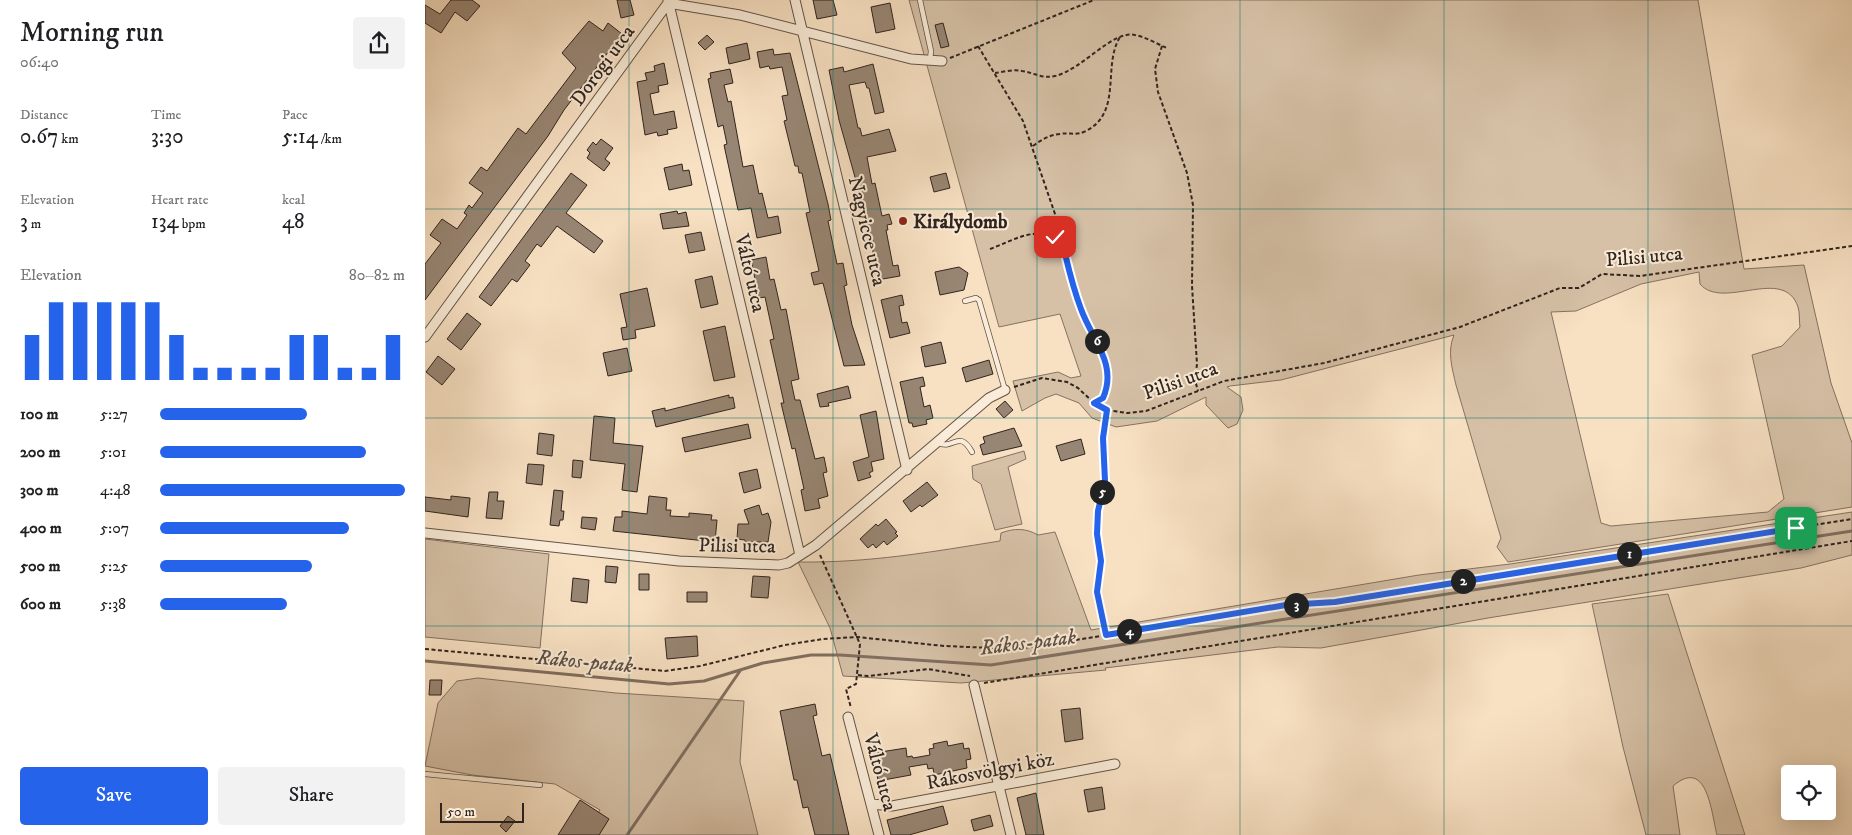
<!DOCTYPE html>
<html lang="en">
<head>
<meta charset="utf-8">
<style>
	:root { --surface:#fff; --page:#f2f2f2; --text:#202124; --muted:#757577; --accent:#2563eb }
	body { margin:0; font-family:"IM FELL DW Pica",serif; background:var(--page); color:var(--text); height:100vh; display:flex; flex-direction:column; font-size:19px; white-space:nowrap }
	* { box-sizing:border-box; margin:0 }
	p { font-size:16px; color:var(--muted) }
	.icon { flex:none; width:28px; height:28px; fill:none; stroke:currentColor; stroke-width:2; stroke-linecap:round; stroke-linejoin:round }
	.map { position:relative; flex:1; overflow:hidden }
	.side { display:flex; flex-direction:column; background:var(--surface); width:425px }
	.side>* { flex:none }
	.tools { position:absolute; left:1356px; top:765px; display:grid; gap:10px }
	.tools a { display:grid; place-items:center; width:55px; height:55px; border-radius:5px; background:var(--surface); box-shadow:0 5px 20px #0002; font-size:25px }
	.scale { position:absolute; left:15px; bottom:12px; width:84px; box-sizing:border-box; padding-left:5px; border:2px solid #31241f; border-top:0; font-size:14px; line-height:18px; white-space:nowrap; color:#31241f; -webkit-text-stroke:4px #faecd8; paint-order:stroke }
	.pin { position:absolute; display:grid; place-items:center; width:42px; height:42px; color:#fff; margin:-21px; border-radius:10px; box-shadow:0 2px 8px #0006 }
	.km { position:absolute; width:25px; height:25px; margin:-12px; border-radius:50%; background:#222; color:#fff; font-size:14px; line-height:25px; text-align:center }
	.round { display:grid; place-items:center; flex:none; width:52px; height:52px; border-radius:5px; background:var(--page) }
	.summary { display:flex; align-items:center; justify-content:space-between; height:85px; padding:0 20px }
	h1 { font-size:28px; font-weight:600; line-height:38px }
	.figures { display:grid; grid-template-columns:repeat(3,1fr); gap:8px; height:85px; padding:5px 20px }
	.figures div { display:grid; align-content:center }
	.figures b { font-size:21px; font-weight:600 }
	.figures small { font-size:14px; font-weight:400 }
	.figures p { font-size:14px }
	.chart { height:140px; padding:10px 20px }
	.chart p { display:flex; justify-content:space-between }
	.chart svg { width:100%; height:90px; margin-top:5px; stroke:var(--accent); stroke-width:6 }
	.action { display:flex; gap:10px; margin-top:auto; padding:10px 20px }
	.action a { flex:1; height:58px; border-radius:5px; background:var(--accent); color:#fff; font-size:20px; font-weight:600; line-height:58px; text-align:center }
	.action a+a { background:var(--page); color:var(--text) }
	ul { padding:0 20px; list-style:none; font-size:16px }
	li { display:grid; grid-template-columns:80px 60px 1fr; align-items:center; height:38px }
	li i { height:12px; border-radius:6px; background:var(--accent) }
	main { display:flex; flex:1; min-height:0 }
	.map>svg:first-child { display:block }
</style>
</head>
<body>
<main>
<section class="side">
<div class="summary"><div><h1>Morning run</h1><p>06:40</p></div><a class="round"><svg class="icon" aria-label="share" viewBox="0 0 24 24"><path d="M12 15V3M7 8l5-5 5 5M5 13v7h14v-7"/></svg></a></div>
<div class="figures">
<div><p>Distance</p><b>0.67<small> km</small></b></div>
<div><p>Time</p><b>3:30</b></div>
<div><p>Pace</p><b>5:14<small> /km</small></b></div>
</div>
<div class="figures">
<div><p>Elevation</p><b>3<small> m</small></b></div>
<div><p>Heart rate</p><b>134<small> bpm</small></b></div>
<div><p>kcal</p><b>48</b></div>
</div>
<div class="chart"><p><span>Elevation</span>80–82 m</p>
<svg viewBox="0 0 160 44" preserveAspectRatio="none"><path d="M5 44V22M15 44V6M25 44V6M35 44V6M45 44V6M55 44V6M65 44V22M75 44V38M85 44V38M95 44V38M105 44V38M115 44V22M125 44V22M135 44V38M145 44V38M155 44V22"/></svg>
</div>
<ul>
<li><b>100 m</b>5:27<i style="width:60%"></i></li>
<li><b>200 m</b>5:01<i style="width:84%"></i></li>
<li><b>300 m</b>4:48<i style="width:100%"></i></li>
<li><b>400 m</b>5:07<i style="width:77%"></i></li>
<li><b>500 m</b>5:25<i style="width:62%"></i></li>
<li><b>600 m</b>5:38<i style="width:52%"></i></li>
</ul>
<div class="action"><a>Save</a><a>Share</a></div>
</section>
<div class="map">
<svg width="1427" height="835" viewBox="0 0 1427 835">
	<rect width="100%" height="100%" fill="#f8e1c3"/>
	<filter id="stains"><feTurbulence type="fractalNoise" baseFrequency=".004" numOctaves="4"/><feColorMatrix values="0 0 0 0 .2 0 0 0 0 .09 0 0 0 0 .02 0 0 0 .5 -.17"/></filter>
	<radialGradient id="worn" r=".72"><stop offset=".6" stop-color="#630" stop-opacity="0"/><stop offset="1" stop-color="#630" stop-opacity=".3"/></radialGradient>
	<path fill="#d6c1a7" stroke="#847263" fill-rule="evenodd" d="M484,0H1273L1319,269L1379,265L1406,383L1427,443V507L1083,562L1072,547L1076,538L1031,385C1027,368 1022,351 1029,335L856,380L805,386L802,387L816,397L818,410L812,424L803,428L781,405V397L732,421L691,427L667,418L654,403L631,394L620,398L597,411L588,381L633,372L646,378L656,376L635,314L574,327ZM1274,272L1275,284C1298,311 1359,265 1373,307C1375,313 1374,321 1375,327L1357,346L1327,355L1359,499L1343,512L1186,526L1176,523L1126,312L1151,311L1216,284Z
		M599,451L601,459L583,467L597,524L570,530L556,484L548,479L547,466Z
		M1427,512V555L1376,568L1063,618L896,648L853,647L680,668L681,670L536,683L418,676L405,628L373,562C444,563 506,552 575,541L576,533C589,528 601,528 613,535L630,532L666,630L994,575L1085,564Z
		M0,539L124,554L115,648L0,637Z
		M1243,594L1320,835H1292C1286,811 1282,757 1248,786L1255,835H1221L1198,747L1167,604Z
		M53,678L191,693L319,701L315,762L333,835H159L175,810L130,784L47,775L0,766L13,703L32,681Z"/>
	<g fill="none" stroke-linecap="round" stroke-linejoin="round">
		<path stroke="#806f60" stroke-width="3" d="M0,661L244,684L279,681L338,663L386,655H415L566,665L1427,531
			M202,835L315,671"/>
	</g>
	<path fill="#988674" stroke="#31241f" d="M26,0H47L55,6L42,21L30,12L16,33L0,23V5L15,14Z
		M192,0H205L209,15L196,18Z
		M388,0H408L412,15L392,19Z
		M465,3L470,29L451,33L446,7Z
		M164,21L178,31L183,23L197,34L139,110L123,136L0,300V264L16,243L5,235L17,219L32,229L42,215L39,213L44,205L47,208L58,193L44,183L56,167L62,171L93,128L101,134L151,68L137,53Z
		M518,23L524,46L516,48L510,25Z
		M282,35L289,42L280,50L273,43Z
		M322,43L325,59L304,64L301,48Z
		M348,49L349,55L365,53L403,204L406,220L403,221L412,264L418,263L422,285L419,286L427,325L440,365L419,366L398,283L389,285L386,273L394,271L381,213L385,212L377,173H374L373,166H370L359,121L362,120L357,96L363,95L357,67L345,69L344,66L335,68L332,52Z
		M239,63L243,84L233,86L234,92L225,94L229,115L249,111L252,128L242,130L243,134L233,136L232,132L220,135L212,82L222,80L220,73L230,71L229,66Z
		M448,64L459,112L450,114L444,88H442L440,82L424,85L433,128H435L437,136L464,129L471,151L442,157L447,184L450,183L457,216L464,214L467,224L462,225L463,230H461L468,266L473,265L475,276L452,280L447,245H449L414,120L404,70L418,67L419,72Z
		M305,69L308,83L299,85L303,102L306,101L318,167L328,165L334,194L337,193L343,218L353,216L356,233L332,238L326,208L313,210L299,145L302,144L298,125L293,127L283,79L286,78L285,73Z
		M176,139L188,148L180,159L185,163L179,171L162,158L165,153L162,150L168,142L171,145Z
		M257,164L258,171L264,170L267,185L244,190L239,168Z
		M146,173L162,185L141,213L178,241L169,253L132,226L116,247L112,244L100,261L105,265L92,282L87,279L66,306L54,297Z
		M521,173L525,188L509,192L505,177Z
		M252,211L253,214L261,212L264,226L238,229L235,214Z
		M276,232L280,250L264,253L260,235Z
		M341,257L345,280L349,279L356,310L361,309L364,325L374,379L366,381L370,400H375L390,459L399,457L402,472L398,473L403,496L393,499L395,508L380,511L376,490L379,489L370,448L367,449L356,403H359L345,340L349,339L340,297L334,298L326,260Z
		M534,267L543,273L539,290L515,295L510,272Z
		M287,276L293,304L276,308L270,280Z
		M222,288L230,326L210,330L211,338L198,340L196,328L202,327L195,294Z
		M477,295L479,305L474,306L477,323L482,322L485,333L465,338L456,300Z
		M42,313L56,324L36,350L22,339Z
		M300,326L310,377L289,381L278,331Z
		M516,342L521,363L500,367L496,347Z
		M202,348L207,371L183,376L178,353Z
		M13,356L30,369L17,385L1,372Z
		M564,360L568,374L541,382L537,368Z
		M498,377L500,386L495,387L499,407L505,405L508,418L501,420L502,424L488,427L487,423H484L475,382Z
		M423,386L426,398L403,403L404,406L395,407L392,394Z
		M304,395V398L308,397L310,408L231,427L227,411L240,408V411Z
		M580,401L588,410L579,418L571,409Z
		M451,411L459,459L446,462L448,471L444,473L446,477L433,481L428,462L444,457L435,415Z
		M169,416L190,418L188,443L218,446L212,492L197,490L200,464L165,460Z
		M323,424L326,438L260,452L257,438Z
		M589,428L597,446L558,455L555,445L560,443L558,437Z
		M114,433L129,435L127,456L112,454Z
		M656,439L660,454L636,461L631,446Z
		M148,460L158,461L156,478L147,477Z
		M103,464L119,465L117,485L101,483Z
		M332,469L336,488L319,493L314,473Z
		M502,482L513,495L497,507L495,505L486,512L478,501Z
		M129,490L138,491L136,511H139L138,520H135L134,526L125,525Z
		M64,492H73L72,501H79L77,519L61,518Z
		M26,496L45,498L43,517L0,511V497L26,500Z
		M224,496L242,498L241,510H246L245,516L264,517V513L287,515L286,520H292L290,542L188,531L190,517H197V511L222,514Z
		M334,505L337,515L343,513L346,522L343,542H320V540L312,539L313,524H324L319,510Z
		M157,517L172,518L170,530L156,528Z
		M461,519L472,532L470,533L473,536L462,545L459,541L451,548L448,544L443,548L435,539L451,524L453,526Z
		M181,566L193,567L191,583L180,582Z
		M214,574H224V590H214Z
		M328,576L345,577L343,598L326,597Z
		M148,578L164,580L162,603L146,601Z
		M262,592H282V602H262Z
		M272,636L273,656L242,659L240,638Z
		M5,680H17L16,695H4Z
		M390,704L392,715L388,716L397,756L405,754L424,835H390L383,807L378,808L372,780H369L355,711Z
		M655,708L658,739L640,742L636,710Z
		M522,741L523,746L538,743L539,749L544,748L546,759L541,760L542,768L509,775L508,768L503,769L502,764L484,767L486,775L453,781L449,753L481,748L482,757L487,756L488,758L505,755L504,749L509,748L508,744Z
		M677,787L680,809L663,812L659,790Z
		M611,793L619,835H601L592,798Z
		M155,800L184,819L174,835H133Z
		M518,806L523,824L484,835H466L462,820Z
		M565,815L568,826L549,831L546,820Z
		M83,816L90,821L81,832L75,826Z"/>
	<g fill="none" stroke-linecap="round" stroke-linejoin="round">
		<defs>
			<path id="service" d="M495,0L506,51L505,60
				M540,301L551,298L554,300L580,390
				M513,443C529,450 534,429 547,452
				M0,774L115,785"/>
			<path id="minor" d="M243,0L375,555
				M370,0L482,470
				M0,337L243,3L315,15L486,59L517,61
				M0,533L254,561L354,565L363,563L391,545L564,398L580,390
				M549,685L586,835
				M423,717L454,835
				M447,804L467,806L690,764"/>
		</defs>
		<use href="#service" stroke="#635348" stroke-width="6"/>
		<use href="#minor" stroke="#635348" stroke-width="11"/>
		<path stroke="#31241f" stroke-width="2" stroke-dasharray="4 2.5" stroke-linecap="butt" d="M553,46L598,121L630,214L637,243
			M737,46L730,69L733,92L762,173L768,205L767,286L772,364L770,380L773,391
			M525,58L669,0
			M570,73C578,72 589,69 597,71C610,73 617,79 630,76C657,70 687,30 710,35C721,37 732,44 742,48
			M608,146C616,140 624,135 635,134C645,132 651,136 661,131C698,112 677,66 695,37
			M565,249C590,240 615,222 638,245C643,267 648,288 656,309C667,339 693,364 678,398L669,403
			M589,387L617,378L642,382L653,388L669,403L682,410L702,413L721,411L799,381L899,363L1035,327L1135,288H1154L1177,274L1215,276L1427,246
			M395,555L435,644L431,684L421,689L426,708
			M681,635L672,592L676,561L672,534L673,511L680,481L677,438L682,410
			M0,649L240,671L275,666L360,645L398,639L432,637L519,646L592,649L818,614L861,605L910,601L1427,519
			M433,675L443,676L503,669L545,676
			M559,683L1427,541"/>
		<use href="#service" stroke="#faecd8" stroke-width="4.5"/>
		<use href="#minor" stroke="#faecd8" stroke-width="9"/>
	</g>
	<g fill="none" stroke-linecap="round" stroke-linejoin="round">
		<defs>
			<path id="route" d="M630,237L638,245C643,267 648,288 656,309C667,340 693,364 678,398L669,403L682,410L678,438L680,481L673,511L672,534L676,561L672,592L681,635L861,605L910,602L1371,528"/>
		</defs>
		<use href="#route" stroke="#fff" stroke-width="10"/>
		<use href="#route" stroke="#2563eb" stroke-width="6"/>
	</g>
	<path fill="none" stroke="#0f766e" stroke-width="1" stroke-opacity="0.55" d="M204,0V835M408,0V835M612,0V835M815,0V835M1019,0V835M1223,0V835M0,209H1427M0,418H1427M0,626H1427"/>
	<circle fill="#8f2418" stroke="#faecd8" stroke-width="2" cx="478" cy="221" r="5"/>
	<g text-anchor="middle" stroke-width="4" stroke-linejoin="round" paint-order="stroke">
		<g font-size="20" fill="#31241f" stroke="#faecd8">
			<text transform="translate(177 65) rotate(-54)" y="7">Dorogi utca</text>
			<text transform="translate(443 231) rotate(77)" y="7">Nagyicce utca</text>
			<text transform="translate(1219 256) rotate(-5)" y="7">Pilisi utca</text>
			<text transform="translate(326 273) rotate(77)" y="7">Váltó utca</text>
			<text transform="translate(755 380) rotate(-20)" y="7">Pilisi utca</text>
			<text transform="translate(312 545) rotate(1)" y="7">Pilisi utca</text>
			<text transform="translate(565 770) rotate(-11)" y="7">Rákosvölgyi köz</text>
			<text transform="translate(456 772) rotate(75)" y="7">Váltó utca</text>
		</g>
		<g font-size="20" font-weight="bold" fill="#31241f" stroke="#faecd8" text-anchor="start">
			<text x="488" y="228">Királydomb</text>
		</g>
		<g font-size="21" font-style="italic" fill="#5f5045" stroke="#faecd8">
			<text transform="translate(603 642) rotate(-7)" y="7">Rákos-patak</text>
			<text transform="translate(160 661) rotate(5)" y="7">Rákos-patak</text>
		</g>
	</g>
	<rect width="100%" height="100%" filter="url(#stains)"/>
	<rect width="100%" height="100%" fill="url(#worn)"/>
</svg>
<div class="tools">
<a><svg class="icon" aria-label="locate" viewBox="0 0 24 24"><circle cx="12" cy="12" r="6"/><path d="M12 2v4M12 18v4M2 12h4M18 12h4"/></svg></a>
</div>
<div class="scale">50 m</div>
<div class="pin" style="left:1371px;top:528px;background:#1e9e55"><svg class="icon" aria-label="arrive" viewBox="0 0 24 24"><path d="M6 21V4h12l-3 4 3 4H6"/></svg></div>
<div class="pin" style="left:630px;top:237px;background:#d93025"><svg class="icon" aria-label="check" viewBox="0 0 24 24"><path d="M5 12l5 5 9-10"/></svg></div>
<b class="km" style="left:1204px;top:554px">1</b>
<b class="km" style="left:1038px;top:581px">2</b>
<b class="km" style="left:871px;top:605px">3</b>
<b class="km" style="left:704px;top:631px">4</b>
<b class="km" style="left:677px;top:492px">5</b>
<b class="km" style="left:672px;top:341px">6</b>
</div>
</main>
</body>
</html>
